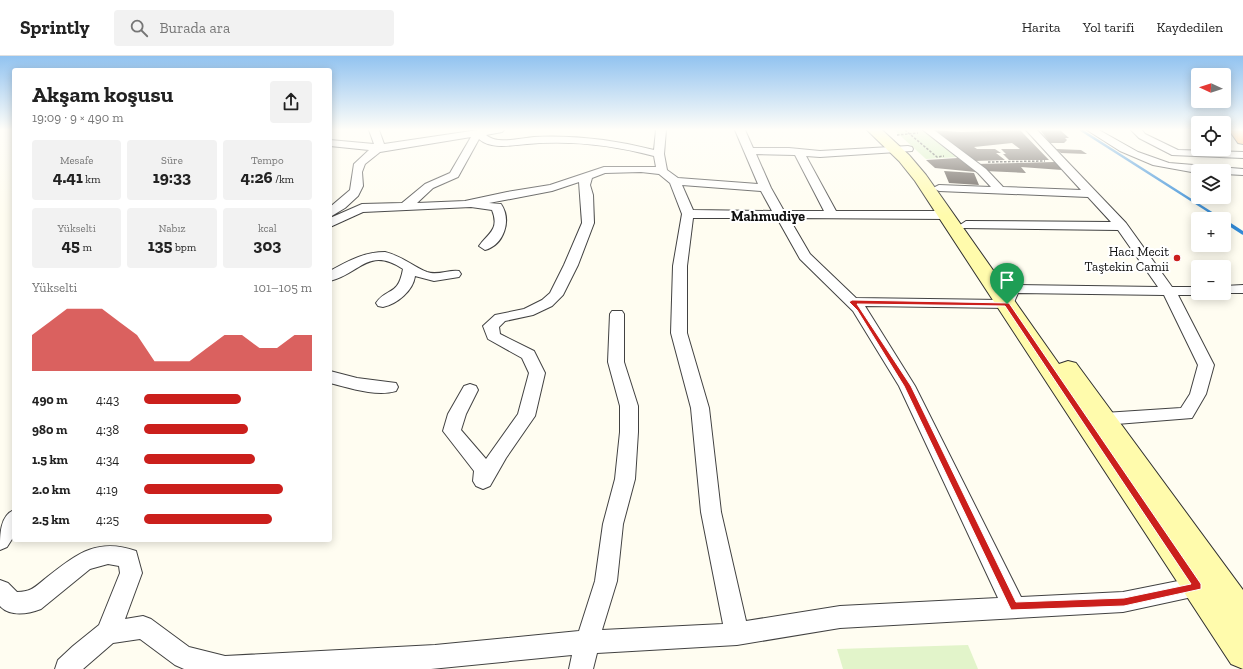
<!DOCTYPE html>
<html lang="tr">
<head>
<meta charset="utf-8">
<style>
	:root { --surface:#fff; --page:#f2f2f2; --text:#222; --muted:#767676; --line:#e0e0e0; --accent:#cb1f1c }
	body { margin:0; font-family:"Zilla Slab",serif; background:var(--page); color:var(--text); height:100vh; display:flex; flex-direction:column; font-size:15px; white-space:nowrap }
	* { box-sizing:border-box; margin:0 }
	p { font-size:13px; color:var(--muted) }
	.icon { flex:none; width:22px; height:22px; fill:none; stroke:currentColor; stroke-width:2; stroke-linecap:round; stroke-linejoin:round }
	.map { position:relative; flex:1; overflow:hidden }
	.panel { position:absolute; left:12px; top:12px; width:320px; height:474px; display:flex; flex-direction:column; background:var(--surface); border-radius:4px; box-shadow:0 2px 10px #0003 }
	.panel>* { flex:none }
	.needle { width:26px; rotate:273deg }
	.buttons { position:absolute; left:1191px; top:12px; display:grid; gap:8px }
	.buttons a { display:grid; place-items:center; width:40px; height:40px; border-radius:4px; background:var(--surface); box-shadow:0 2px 10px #0003; font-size:20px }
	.pin { position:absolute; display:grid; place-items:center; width:34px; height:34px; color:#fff; margin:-41px -17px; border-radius:50% 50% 50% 0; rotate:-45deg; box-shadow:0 0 4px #0007 }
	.pin .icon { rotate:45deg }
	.round { display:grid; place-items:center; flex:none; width:42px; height:42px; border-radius:4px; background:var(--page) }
	.overview { display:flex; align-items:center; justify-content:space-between; height:68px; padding:0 20px }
	h1 { font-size:22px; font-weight:700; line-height:30px }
	.figures { display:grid; grid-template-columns:repeat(3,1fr); gap:6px; height:68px; padding:4px 20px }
	.figures div { display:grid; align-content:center; border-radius:4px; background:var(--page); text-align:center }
	.figures b { font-size:17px; font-weight:700 }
	.figures small { font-size:11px; font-weight:400 }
	.figures p { font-size:11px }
	.chart { height:112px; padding:8px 20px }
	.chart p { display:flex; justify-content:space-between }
	.chart svg { width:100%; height:72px; margin-top:4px; fill:var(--accent); opacity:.7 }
	ul { padding:0 20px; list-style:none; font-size:13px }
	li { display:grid; grid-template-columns:64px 48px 1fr; align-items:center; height:30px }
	li i { height:10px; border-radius:5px; background:var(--accent) }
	header { display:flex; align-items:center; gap:24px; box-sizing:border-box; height:56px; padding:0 20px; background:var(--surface); border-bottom:1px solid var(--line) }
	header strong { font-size:19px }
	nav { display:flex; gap:22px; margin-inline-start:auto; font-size:14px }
	.search { width:280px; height:36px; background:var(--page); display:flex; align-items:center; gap:10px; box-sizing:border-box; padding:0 14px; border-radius:4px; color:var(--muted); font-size:15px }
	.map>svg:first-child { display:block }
</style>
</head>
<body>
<header>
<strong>Sprintly</strong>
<div class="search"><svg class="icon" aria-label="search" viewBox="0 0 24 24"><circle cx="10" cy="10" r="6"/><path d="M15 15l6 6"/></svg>Burada ara</div>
<nav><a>Harita</a><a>Yol tarifi</a><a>Kaydedilen</a></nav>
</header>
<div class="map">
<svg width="1243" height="613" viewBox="0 0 1243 613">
	<rect width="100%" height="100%" fill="#fffdf1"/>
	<path fill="#cfedb7" d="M894,74H923L958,101L926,103Z"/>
	<path fill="#e2f4ca" d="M968,589L978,613H843L837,593Z"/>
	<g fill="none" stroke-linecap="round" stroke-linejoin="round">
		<path stroke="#338bd7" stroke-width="2.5" d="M1081,74L1221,163
			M1224,165L1228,167"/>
		<path stroke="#338bd7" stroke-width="3.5" d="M1226,166L1243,177"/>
	</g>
	<path fill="#59514b" d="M934,74L961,76L1020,74L1049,104H1009L1003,98H1006L1001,93H1020L1012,87L974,91L977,93H995L1001,97H996L1005,104L973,105Z
		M1040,74H1060L1069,82H1065L1067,84L1064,87H1050Z
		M1056,93L1081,94L1087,98L1061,97Z
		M958,102L976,116L935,112L926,104Z
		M1055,106L1062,114L1021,111L1026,117L985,115L976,108Z
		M944,115L974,117L979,129L949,127Z"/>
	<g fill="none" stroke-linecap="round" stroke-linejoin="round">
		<defs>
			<path id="street" d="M369,74H379L384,88L478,74H504L502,76L486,79C498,89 520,82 534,81C574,79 615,84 654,94L656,74H666L664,98L667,114L678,122L758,128L735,74H745L753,92H789L820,95L908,90L912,91L913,93L912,95L820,101L806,100L836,155H947L953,159L947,163L789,162L810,198L856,242L1001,244L1007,230L1012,229L1158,231L1118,174L962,172L960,169L966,165L1111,166L1088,141L939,135L933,132L939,129L991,131L978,117L923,74H934L986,113L1003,131L1081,134L1026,74H1037L1126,167L1172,231H1198V237H1204L1198,239H1178L1214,309L1206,338L1192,362L1104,369L1098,367L1095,363L1098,359L1104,357L1181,352L1190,338L1198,309L1164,239L1018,237L1012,251L1007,252L865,250L915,330L1021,541L1123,536L1198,521L1206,524L1209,531L1206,538L1123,556L840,572L737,589L597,597L593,613H569L572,599L431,613H184L175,609L140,583L113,587L83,613H55L58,604L73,590L99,569L120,517L119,510L108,508L90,513L41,553C28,558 10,561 0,550V524L8,527L17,536C31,536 35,531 46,522C76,499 96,481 136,495L142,517L125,563L143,560L151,563L189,591L225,600L435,589L579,575L595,525L603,468L615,423L620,376V350L608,306L610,258L612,255H622L624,258V306L638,350V376L635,423L623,468L617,525L602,574L723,568L701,456L691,352L671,277L673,210L682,158L670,127L659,118L641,116L605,117L592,122L590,129L593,139L594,167L578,209L563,239L552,250L533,259L505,265L499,271L500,278L534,295L545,317L535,360L506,402L490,430L483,433L476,430L473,425L474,415L443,375L448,358L464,330L470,328L476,330L478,334L466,358L461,374L486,403L518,358L529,317L522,302L488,283L483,270L495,259L524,253L542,244L550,237L564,209L582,167L579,126L552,135L489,147L501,148C512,164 504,189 485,194L479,190C488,177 500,174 492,154L471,151L363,156L330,171V162L362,148L402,147L425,128L450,117L471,81L380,96L365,108L362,116L363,130L358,140L345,152L330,161V151L350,134L354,108L369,94L330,90V84L374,88ZM479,83C492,94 512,89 527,88C569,84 613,89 654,100L656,111H604L550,129L507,136L465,145L417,147L433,132L458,121ZM756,98L795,99L824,155H784L771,132ZM682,129L761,135L772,155L693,154ZM693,162H777L800,203L853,255L899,330L998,542L840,550L746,565L721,456L709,352L687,277V210Z
				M1087,74H1099L1138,96L1169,107L1243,113V119L1224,118V115H1198L1197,117L1153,109L1120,95Z
				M1131,74H1142L1145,78L1178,94L1243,96V102L1172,99L1139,82Z
				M385,196C402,200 412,210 427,216C438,220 449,213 459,215L461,218L459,221L434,225L415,220C413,235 397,248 383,251L378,250L376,247C387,231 398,241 403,213C368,190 360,218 330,225V215C348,205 364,196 385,196Z
				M1243,229V237H1219H1224V230Z
				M330,315L357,322L396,327L398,331L396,335C376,341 350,332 330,327Z
				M14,454V480L7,491L0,494C0,478 0,460 14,454Z"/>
			<path id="secondary" d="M867,74H882L909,99L926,119L1059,308L1068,305L1076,307L1243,534V613L1231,608L915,125L899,105Z"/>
			<path id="highway" d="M1229,74H1243V88L1238,87Z"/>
		</defs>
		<use href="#street" stroke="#424242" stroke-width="2"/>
		<use href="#secondary" stroke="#313131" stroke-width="2"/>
		<use href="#highway" stroke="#202020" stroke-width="2"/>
		<path stroke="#313131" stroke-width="1.5" stroke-dasharray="2.5 1.5" stroke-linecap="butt" d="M905,74L937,101L944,100
			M897,79L918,77
			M988,106L1045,105"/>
		<use href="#street" fill="#fff" fill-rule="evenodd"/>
		<use href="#secondary" fill="#fffbac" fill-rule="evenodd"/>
		<use href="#highway" fill="#feac50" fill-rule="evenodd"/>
	</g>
	<linearGradient id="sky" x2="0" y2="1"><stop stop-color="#92c3f0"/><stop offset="0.46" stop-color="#fffef9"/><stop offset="1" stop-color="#fffef9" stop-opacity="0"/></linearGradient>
	<rect width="1243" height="160" fill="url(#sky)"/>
	<path fill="#cb1f1c" stroke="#fff" fill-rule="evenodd" d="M852,244L1009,247L1201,528V533L1124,550L1011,554L904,330L857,254L849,246ZM857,248L1005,250L1191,528L1124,542L1016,546L911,330Z"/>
	<circle fill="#cb1f1c" stroke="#fff" stroke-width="1.5" cx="1177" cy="202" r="4"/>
	<g text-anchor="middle" stroke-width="4" stroke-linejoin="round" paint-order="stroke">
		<g font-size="13" fill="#0f0f0f" stroke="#fff" text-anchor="end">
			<text x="1169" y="200">Hacı Mecit<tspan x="1169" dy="15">Taştekin Camii</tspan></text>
		</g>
		<g font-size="14" font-weight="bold" fill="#0f0f0f" stroke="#fff">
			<text x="768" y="165">Mahmudiye</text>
		</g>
	</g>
</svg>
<div class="buttons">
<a><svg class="needle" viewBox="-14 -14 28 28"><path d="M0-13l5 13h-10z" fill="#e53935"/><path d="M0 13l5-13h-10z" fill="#767676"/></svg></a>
<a><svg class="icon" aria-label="locate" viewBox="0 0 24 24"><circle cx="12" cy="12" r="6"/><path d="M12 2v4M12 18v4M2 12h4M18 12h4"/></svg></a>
<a><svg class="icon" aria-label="layers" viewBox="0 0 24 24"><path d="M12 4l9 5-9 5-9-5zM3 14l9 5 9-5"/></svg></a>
<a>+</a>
<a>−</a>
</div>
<div class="pin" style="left:1007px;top:248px;background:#1e9e55"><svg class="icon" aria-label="arrive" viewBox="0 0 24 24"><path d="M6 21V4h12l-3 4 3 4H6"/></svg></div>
<section class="panel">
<div class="overview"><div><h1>Akşam koşusu</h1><p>19:09 · 9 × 490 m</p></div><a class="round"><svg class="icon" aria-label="share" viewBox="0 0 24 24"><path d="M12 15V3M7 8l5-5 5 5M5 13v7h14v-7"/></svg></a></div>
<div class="figures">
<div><p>Mesafe</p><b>4.41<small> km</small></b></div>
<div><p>Süre</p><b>19:33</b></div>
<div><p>Tempo</p><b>4:26<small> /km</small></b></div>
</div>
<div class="figures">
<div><p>Yükselti</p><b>45<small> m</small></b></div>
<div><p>Nabız</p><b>135<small> bpm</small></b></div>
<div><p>kcal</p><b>303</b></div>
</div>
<div class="chart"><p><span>Yükselti</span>101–105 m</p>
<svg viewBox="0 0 160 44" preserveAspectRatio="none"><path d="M0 44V22L10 14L20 6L30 6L40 6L50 14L60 22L70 38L80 38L90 38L100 30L110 22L120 22L130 30L140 30L150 22L160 22V44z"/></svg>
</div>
<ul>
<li><b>490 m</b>4:43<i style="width:58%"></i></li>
<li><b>980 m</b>4:38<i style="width:62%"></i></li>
<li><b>1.5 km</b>4:34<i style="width:66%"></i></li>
<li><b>2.0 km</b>4:19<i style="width:83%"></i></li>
<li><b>2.5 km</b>4:25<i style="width:76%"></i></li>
</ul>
</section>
</div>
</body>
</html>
